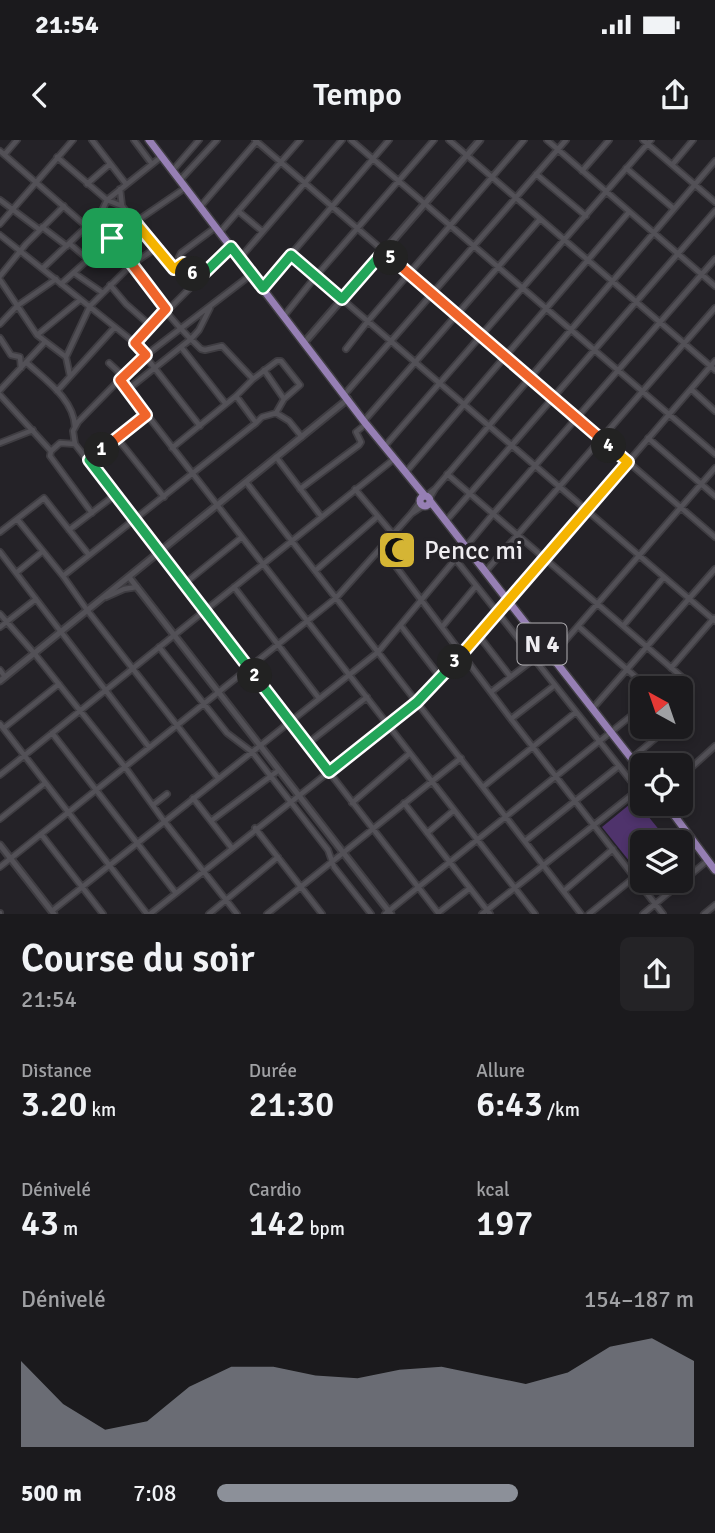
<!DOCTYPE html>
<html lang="fr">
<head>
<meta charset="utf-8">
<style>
	:root { --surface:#1b1a1d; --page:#242326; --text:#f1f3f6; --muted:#a0a1a4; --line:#39383b; --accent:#8c9099 }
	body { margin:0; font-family:Signika,sans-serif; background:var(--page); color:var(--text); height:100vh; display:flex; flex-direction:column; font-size:26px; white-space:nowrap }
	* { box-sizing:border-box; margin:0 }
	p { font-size:23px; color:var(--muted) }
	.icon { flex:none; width:38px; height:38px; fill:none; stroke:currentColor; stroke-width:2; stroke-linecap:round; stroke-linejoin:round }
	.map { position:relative; height:774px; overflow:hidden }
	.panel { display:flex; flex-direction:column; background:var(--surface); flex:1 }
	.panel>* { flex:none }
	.needle { width:46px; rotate:320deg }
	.tools { position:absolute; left:630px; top:536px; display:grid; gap:14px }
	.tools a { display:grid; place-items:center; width:63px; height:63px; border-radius:10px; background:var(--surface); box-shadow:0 4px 10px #0003,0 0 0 2px var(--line); font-size:35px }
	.pin { position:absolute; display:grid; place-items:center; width:60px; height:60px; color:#fff; margin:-30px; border-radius:14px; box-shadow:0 4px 10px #0006 }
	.km { position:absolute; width:35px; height:35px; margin:-18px; border-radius:50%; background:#222; color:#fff; font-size:19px; line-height:35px; text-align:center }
	.round { display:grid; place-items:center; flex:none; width:74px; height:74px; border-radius:10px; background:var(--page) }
	.overview { display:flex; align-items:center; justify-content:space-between; height:119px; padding:0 21px }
	h1 { font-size:38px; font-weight:600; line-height:52px }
	.stats { display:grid; grid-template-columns:repeat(3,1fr); gap:10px; height:119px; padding:7px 21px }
	.stats div { display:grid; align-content:center }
	.stats b { font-size:35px; font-weight:600 }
	.stats small { font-size:19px; font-weight:400 }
	.stats p { font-size:19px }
	.chart { height:196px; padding:14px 21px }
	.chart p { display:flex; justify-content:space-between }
	.chart svg { width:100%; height:126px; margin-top:7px; fill:var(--accent); opacity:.7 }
	ul { padding:0 21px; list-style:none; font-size:23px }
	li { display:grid; grid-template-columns:112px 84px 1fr; align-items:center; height:52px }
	li i { height:18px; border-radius:9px; background:var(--accent) }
	.status { display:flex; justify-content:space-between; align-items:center; height:49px; padding:0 35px; background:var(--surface); direction:ltr }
	.status svg { height:19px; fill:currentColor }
	header { display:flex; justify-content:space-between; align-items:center; height:91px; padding:0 21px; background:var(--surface); font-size:32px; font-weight:600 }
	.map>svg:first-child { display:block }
</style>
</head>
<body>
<div class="status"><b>21:54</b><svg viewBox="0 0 49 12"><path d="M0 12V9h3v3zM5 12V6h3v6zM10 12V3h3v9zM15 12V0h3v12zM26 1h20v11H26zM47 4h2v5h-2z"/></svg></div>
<header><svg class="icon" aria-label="back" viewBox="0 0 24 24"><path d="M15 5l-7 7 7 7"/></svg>Tempo<svg class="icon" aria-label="share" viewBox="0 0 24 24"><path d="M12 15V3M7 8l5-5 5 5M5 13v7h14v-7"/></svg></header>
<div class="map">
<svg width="715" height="774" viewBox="0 0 715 774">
	<rect width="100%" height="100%" fill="#242227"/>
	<path fill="#4f336c" d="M635,660L669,702H642V728L638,732L602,687Z"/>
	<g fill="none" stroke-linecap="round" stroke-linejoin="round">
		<defs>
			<path id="minor" d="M92,0L126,44
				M134,0L152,24
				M255,0L715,397
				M351,0L715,314
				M449,0L715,230
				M547,0L715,146
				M643,0L715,62
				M0,11L87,87
				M5,14L17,0
				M57,17L107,60L122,66L156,108L131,125L90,166L66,217
				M672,25L693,0
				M626,28L674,69
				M173,30L199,0
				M582,31L609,0
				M536,34L586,76
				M180,40L217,0
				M87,44L110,24
				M120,49L122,66
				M0,60L40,90
				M200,67L257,1
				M238,71L262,91
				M97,77C128,121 161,172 201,209L205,210L222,206L253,239L277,221H281L300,245L284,259L276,273
				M0,84L73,0
				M42,87L67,106
				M220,92L300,0
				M0,95L135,203L200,286
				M70,104L89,120
				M156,108L189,147
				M291,115L715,481
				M240,118L342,0
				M183,123L198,139
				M43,128L101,73L107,60L161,17
				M174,129L183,123L179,117L181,113L216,87
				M74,133L103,153
				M252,134L146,215L123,236L78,282L73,291L75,304L439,774
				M0,136L26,104L64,66
				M0,140L37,195L66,217L70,236
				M61,144L112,98L185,48
				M110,145L126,164L151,186
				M263,147L389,0
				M284,176L316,136L434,0
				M0,184L17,166L56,139
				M37,195L80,160
				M0,198L11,215L20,217L21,228
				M135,203L231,107
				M181,207L225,263
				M346,209L368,181L524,0
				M26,222C45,240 74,259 75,287
				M109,223L123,236
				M264,230L284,259
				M120,240L535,774
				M691,249L715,271
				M0,250L44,203
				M127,250L191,199L199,190L210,168
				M57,251L115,187
				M0,255L51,311
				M344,255L566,0
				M236,256L253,239
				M364,281L540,79
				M117,298L164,357
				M648,298L715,356
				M0,303L33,290
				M75,304L60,303L51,311L50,316L92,373
				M385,306L651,0
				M172,308L236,256L256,283L262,277L276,273L289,281L302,297
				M276,317L321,376
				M89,320L146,275
				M406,332L629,72
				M447,334L690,544
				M246,342L581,774
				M300,349L359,305L361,302L356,292L366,284
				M355,349L393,394
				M435,349L715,21
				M426,356L435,349L429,359
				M420,362L411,374L423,366
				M17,379L63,436L87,470L218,638
				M446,381L715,71
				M69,390L115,355
				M0,392L44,358L89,415
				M382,408L511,579L663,774
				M0,412L149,607
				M456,420L638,650L482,774
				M315,431L377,377
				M486,431L715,168
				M16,433L43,411
				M63,436L256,283
				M184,444L242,397
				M234,447L318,557
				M106,457L124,449L137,447
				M0,474L34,513L125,627L164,681L237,774
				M401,486L440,537
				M578,486L648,548
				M623,486L664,437
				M0,487L36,459
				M442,487L476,446
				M479,496L510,536
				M159,507L227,593L252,612L328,710L334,727L371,774
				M552,516L715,328
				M671,528L714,478
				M0,530L5,537
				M666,548L680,536
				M491,552L534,519
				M593,568L715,429
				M511,579L555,545
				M0,584L147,774
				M4,588L59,544
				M52,593L175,752
				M307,604L367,557
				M632,618L663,592
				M0,635L394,319
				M681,637L715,606
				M483,647L576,572
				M193,658L231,707
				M352,663L410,613
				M404,663L490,774
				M153,665L167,654
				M0,679L45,643
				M211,681L279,630
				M255,688L322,774
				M427,693L453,671
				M41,694L103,774
				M525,701L619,626
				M679,702L688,695
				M0,727L336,458L411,374
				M564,751L613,709
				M52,771L378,512L493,374L715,119
				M0,773V774
				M438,773L470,748
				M150,774L417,562L463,514L715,221
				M209,774L278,717
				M267,774L461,618
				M385,774L642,567
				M589,774L642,731
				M643,774L707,721
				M704,774L715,765"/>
			<path id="tertiary" d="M304,203L480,0
				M129,437L391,774
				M0,541L348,259
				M0,705L54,774"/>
			<path id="primary" d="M149,0L366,284L425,356
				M420 361a5 5 0 1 1 10 0a5 5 0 1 1-10 0Z
				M430,361L642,632
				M665,663L715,730"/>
		</defs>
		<use href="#minor" stroke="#3f3d42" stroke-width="8"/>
		<use href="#tertiary" stroke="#3f3d42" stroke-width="9"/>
		<use href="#primary" stroke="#3f3d42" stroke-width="10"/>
		<use href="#minor" stroke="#525056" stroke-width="4.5"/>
		<use href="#tertiary" stroke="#525056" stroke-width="5"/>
		<use href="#primary" stroke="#967fb4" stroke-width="7"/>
	</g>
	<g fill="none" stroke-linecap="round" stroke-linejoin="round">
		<defs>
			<path id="split-1" d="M102,310L146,275L120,240L146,215L135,203L166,169L112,98"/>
			<path id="split-2" d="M102,310L89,320L255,536"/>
			<path id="split-3" d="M255,536L329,632L417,562L455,522"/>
			<path id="split-4" d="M455,522L628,322L609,306"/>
			<path id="split-5" d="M391,118L609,306"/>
			<path id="split-6" d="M193,134L198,139L231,107L263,148L291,115L342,159L384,111L391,118"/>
			<path id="split-7" d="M112,98L135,82L174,129L183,123L193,134"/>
		</defs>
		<use href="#split-1" stroke="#fff" stroke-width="14"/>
		<use href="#split-2" stroke="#fff" stroke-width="14"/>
		<use href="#split-3" stroke="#fff" stroke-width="14"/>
		<use href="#split-4" stroke="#fff" stroke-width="14"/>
		<use href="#split-5" stroke="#fff" stroke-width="14"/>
		<use href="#split-6" stroke="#fff" stroke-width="14"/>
		<use href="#split-7" stroke="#fff" stroke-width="14"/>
		<use href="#split-1" stroke="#f0652b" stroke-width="9"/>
		<use href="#split-2" stroke="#22a559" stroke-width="9"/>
		<use href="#split-3" stroke="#22a559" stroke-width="9"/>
		<use href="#split-4" stroke="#f5b400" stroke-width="9"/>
		<use href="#split-5" stroke="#f0652b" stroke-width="9"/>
		<use href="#split-6" stroke="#22a559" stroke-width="9"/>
		<use href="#split-7" stroke="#f5b400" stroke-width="9"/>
	</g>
	<defs>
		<symbol id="mosque-square" viewBox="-11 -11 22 22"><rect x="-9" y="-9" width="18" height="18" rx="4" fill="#d5b534" stroke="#242227"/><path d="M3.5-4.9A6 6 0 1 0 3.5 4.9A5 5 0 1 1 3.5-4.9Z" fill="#111"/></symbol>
	</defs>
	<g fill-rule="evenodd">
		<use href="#mosque-square" x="375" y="388" width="44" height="44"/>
	</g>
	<g text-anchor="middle" stroke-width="7" stroke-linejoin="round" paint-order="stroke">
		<rect fill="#242227" stroke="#b2b0b4" stroke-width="2" x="517.5" y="483.5" width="49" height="41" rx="5"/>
		<g font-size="24" font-weight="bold" fill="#efedf1">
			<text x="542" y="512">N 4</text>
		</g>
		<g font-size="26" fill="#efedf1" stroke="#242227" text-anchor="start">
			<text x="424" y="419">Pencc mi</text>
		</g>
	</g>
</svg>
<div class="tools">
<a><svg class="needle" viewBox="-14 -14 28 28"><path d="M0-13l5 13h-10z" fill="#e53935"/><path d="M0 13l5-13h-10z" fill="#a0a1a4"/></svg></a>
<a><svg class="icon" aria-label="locate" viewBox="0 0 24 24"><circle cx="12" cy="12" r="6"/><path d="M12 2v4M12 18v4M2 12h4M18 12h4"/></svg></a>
<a><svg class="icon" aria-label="layers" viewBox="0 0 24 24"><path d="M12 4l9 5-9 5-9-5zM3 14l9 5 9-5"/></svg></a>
</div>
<div class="pin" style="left:112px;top:98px;background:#1e9e55"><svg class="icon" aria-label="arrive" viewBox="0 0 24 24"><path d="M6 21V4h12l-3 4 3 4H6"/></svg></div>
<b class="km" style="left:102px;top:310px">1</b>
<b class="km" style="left:255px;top:536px">2</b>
<b class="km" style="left:455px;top:522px">3</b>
<b class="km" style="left:609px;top:306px">4</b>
<b class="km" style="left:391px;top:118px">5</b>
<b class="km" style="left:193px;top:134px">6</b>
</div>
<section class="panel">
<div class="overview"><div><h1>Course du soir</h1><p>21:54</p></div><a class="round"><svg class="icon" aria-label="share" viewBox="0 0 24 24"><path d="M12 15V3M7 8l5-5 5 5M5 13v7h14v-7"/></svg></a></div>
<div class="stats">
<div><p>Distance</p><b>3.20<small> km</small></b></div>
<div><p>Durée</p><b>21:30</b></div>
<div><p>Allure</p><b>6:43<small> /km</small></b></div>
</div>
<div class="stats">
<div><p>Dénivelé</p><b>43<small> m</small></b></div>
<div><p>Cardio</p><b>142<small> bpm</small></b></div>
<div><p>kcal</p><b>197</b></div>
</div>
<div class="chart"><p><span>Dénivelé</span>154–187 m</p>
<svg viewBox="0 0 160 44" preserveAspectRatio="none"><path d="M0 44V14L10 29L20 38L30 35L40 23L50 16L60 16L70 19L80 20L90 17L100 16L110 19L120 22L130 18L140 9L150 6L160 14V44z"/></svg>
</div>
<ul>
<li><b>500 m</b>7:08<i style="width:63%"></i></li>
</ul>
</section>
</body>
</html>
